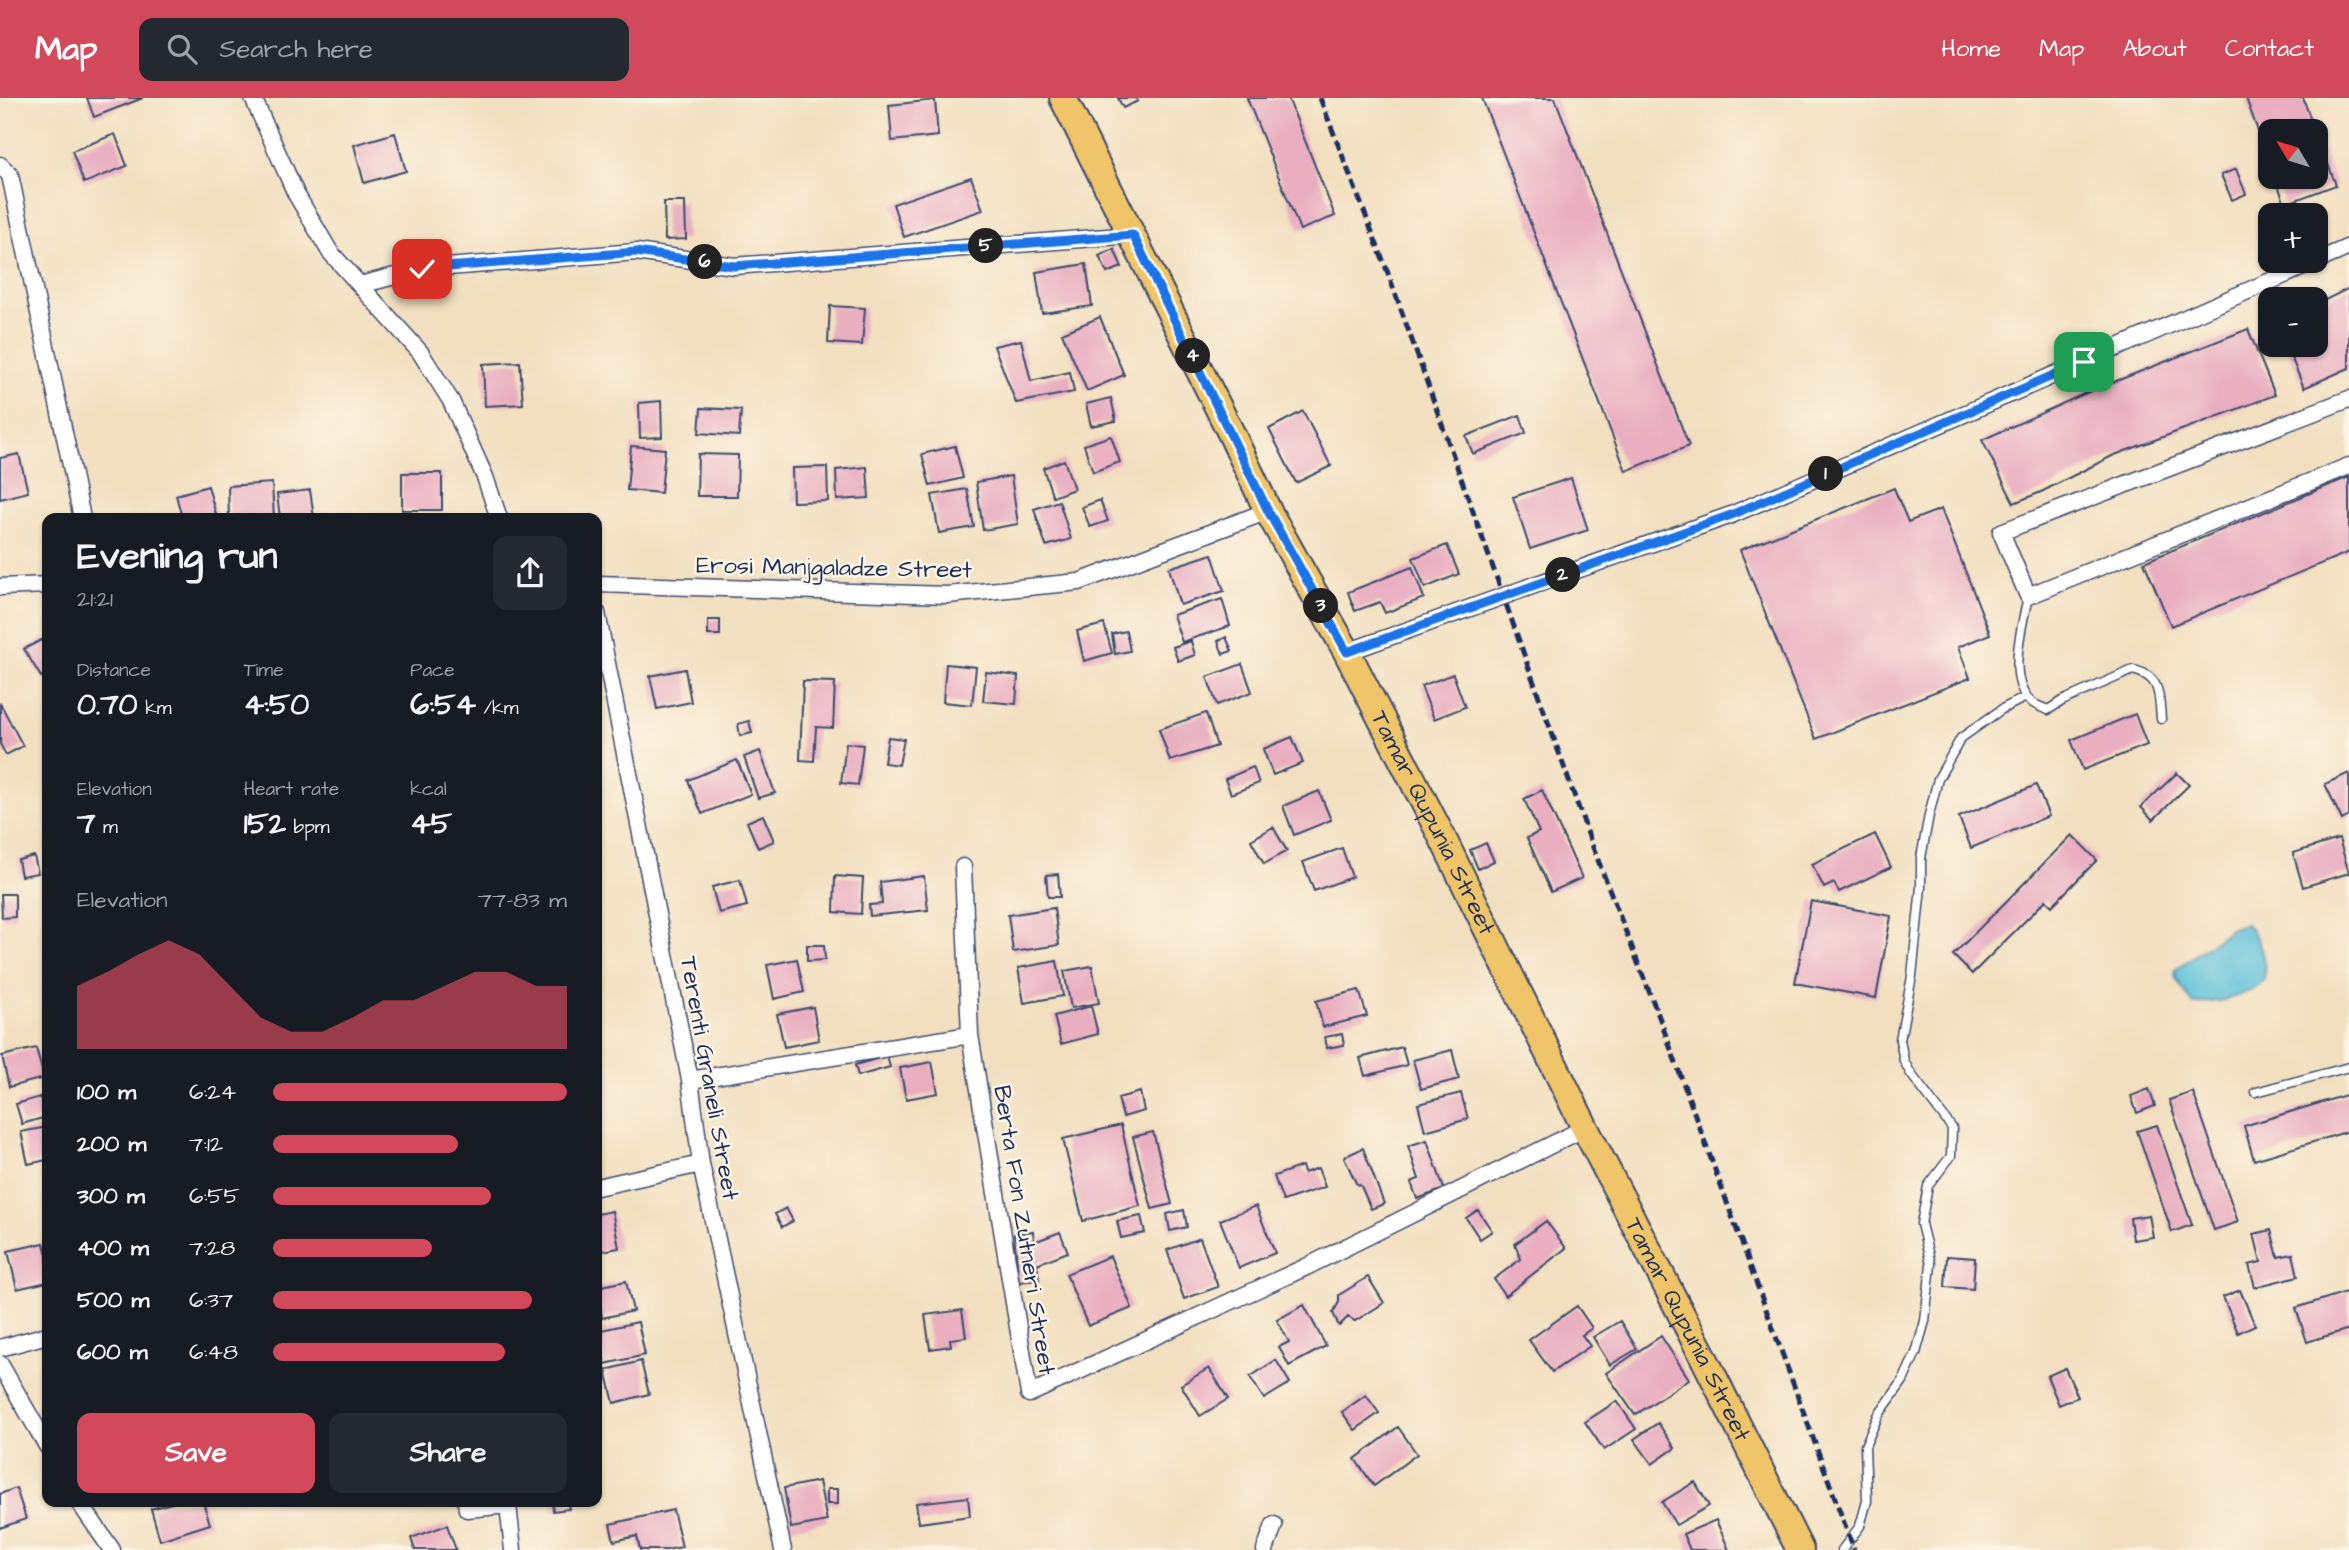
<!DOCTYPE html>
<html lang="en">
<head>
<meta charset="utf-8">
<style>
	:root { --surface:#171b24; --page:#242831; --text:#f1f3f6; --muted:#9ea1a6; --accent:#d1495b }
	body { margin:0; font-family:"Architects Daughter",sans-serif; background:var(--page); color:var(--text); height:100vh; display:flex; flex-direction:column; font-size:26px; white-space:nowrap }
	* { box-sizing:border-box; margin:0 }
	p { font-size:23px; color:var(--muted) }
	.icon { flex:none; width:38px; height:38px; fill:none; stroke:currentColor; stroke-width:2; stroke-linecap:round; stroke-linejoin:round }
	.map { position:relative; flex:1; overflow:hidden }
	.panel { position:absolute; left:42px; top:415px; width:560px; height:994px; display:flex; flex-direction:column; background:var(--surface); border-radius:14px; box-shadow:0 2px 5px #0004 }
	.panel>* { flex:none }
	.needle { width:46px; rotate:308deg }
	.tools { position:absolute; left:2258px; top:21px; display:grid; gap:14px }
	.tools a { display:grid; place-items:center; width:70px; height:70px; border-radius:14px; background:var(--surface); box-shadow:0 2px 5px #0004; font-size:35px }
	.pin { position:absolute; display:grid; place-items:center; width:60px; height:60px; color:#fff; margin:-30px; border-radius:14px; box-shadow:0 4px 10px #0006 }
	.km { position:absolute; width:35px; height:35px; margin:-18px; border-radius:50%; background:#222; color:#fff; font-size:19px; line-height:35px; text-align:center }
	.round { display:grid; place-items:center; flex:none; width:74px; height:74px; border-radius:14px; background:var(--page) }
	.headline { display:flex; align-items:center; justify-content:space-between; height:119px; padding:0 35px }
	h1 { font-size:38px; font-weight:700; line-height:52px }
	.stats { display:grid; grid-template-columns:repeat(3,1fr); gap:10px; height:119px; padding:7px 35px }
	.stats div { display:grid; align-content:center }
	.stats b { font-size:30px; font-weight:700 }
	.stats small { font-size:19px; font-weight:400 }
	.stats p { font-size:19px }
	.chart { height:196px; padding:14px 35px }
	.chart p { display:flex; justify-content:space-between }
	.chart svg { width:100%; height:126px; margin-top:7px; fill:var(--accent); opacity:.7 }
	.cta { display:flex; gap:14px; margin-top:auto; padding:14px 35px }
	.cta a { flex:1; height:80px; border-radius:14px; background:var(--accent); color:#fff; font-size:28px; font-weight:700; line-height:80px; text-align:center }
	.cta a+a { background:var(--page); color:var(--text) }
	ul { padding:0 35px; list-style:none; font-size:23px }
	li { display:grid; grid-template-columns:112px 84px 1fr; align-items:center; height:52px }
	li i { height:18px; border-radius:9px; background:var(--accent) }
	header { display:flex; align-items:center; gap:42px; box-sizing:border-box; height:98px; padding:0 35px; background:var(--accent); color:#fff }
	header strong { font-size:33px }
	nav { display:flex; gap:38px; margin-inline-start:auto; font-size:24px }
	.search { width:490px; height:63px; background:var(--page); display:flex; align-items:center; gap:18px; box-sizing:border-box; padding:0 24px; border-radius:14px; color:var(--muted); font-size:26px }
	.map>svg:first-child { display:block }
</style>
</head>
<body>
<header>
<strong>Map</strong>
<div class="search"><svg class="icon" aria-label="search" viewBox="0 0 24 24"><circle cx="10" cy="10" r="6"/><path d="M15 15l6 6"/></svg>Search here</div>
<nav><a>Home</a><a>Map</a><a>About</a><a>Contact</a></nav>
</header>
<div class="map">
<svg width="2349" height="1452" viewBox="0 0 2349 1452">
	<rect width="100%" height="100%" fill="#fcf5e5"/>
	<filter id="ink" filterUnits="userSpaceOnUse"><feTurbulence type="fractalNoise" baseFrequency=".0143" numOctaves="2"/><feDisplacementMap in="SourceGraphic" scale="14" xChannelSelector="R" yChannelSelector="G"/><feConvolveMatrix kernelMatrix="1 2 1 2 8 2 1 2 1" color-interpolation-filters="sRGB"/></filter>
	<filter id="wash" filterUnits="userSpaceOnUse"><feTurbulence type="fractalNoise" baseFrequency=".00686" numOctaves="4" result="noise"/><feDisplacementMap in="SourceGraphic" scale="28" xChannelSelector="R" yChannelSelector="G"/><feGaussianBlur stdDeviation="1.57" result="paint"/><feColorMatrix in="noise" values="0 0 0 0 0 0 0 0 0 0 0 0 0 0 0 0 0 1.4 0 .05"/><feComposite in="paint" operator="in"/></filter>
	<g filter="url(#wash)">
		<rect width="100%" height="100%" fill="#f2dfbf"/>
		<path fill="#5cc1da" stroke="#3c789c" stroke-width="2" d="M2245,826C2260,838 2268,867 2263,885C2239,900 2221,904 2193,906L2176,881L2175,872L2232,830Z"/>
		<g id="blocks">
			<path fill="#e9afc1" d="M87,0H143L94,19Z
				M1118,0H1136L1138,3L1123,10Z
				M1247,0H1288L1335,118L1300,132Z
				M1482,0H1555L1689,348L1626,373Z
				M2246,0H2303L2315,33H2270L2269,64Z
				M935,2L938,38L892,43L889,7Z
				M2316,34L2336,87L2285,106L2275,79H2315Z
				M395,35L406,73L364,85L354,47Z
				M115,36L127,68L84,85L72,53Z
				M2236,71L2246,96L2232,102L2221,77Z
				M971,79L983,112L904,139L893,106Z
				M664,104H685L686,141L665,142Z
				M1114,151L1122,169L1107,175L1099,158Z
				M1086,166L1092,208L1042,215L1036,174Z
				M2349,190V270L2304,290L2286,247H2315V207Z
				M830,208L865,210L862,247L828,245Z
				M1100,219L1124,277L1087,293L1062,235Z
				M2248,231L2275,297L2112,358L2041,394L2014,405L1982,342L2086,295Z
				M1021,242L1031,283L1070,274L1074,294L1016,305L994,248Z
				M520,264L523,306L485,308L483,266Z
				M1111,300L1116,323L1091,328L1086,306Z
				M661,303L662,339L640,340L639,305Z
				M701,310L741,312L739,338L699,335Z
				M1303,313L1331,368L1296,385L1269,331Z
				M1520,317L1526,335L1473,356L1466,338Z
				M1111,338L1120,364L1093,374L1084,347Z
				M631,348L665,351L661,395L627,392Z
				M955,348L963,380L930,388L922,356Z
				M19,356L28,394L0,401V360Z
				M698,356L738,357L737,398H697Z
				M1064,362L1074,391L1053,399L1043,370Z
				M827,369L828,403L793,404L792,370Z
				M867,369L869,400L837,402L836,372Z
				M402,375H442V412H402Z
				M1011,378L1018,426L983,432L976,384Z
				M2349,379V454L2171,528L2144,464Z
				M1571,380L1588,432L1530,451L1513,399Z
				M272,385L274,420H229L228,388Z
				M208,388L217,420H182L176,397Z
				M1894,390L1908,424L1941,411L1990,536L1958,549L1970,580L1816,641L1740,452Z
				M967,391L974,429L939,435L932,397Z
				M310,392L314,420H280L277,396Z
				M1100,402L1108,423L1090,429L1082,409Z
				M1059,403L1071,441L1046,448L1034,411Z
				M1447,447L1459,476L1425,490L1413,460Z
				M1212,456L1224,493L1180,507L1169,470Z
				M1412,469L1424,500L1385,515L1380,504L1355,513L1348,494Z
				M1222,501L1230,528L1182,544L1173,517Z
				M708,522H720V537H708Z
				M1104,526L1112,555L1084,563L1077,533Z
				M1126,533L1130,553L1115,556L1112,536Z
				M1226,539L1232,553L1223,556L1218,543Z
				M45,540L47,544V575L41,579L24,551Z
				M1191,543L1195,557L1178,563L1173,549Z
				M946,566L976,569L972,607L943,604Z
				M1242,566L1252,594L1217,607L1207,579Z
				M685,571L691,604L657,611L650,578Z
				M986,574L1018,578L1016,606L983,603Z
				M1453,576L1465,609L1434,621L1421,588Z
				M803,583L835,584L833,630L816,629L814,663L800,662Z
				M0,605L23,648L6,657L0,646Z
				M1206,615L1217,648L1170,663L1159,631Z
				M2135,616L2147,647L2083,672L2071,642Z
				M749,623L752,635L740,638L738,626Z
				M888,639L904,641L899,667L884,665Z
				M1292,639L1303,665L1273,677L1263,651Z
				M846,645L863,647L858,687L841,685Z
				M760,653L775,695L758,700L744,659Z
				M737,662L751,696L702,716L688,682Z
				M1253,669L1259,685L1231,696L1225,681Z
				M2177,675L2189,687L2153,722L2141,709Z
				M2349,675V718L2342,722L2325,686Z
				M2036,687L2049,718L1971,750L1959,719Z
				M1542,692L1582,780L1551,794L1527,740L1539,734L1524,701Z
				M1319,693L1331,722L1294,737L1283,708Z
				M763,717L774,743L758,750L747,724Z
				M1273,729L1287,753L1264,766L1251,742Z
				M1875,736L1891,769L1839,794L1834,785L1824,790L1812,766Z
				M2072,737L2097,762L2052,808L2046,802L1972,876L1953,857Z
				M2339,741L2349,775L2303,789L2293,755Z
				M1486,745L1494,763L1478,771L1470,752Z
				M1342,750L1352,779L1314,793L1303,764Z
				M34,758L38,775L21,778L18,762Z
				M1058,776L1060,799H1048L1046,777Z
				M835,778L863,780L861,816L834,814Z
				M924,778L928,812L870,818L869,807L882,806L880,784Z
				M740,782L747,808L719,815L712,789Z
				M1,796H15V819L2,820Z
				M1811,803L1891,818L1876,900L1795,885Z
				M1054,810L1059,847L1013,854L1008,817Z
				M807,847H824L825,862L807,863Z
				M797,861L804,894L774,901L767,867Z
				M1057,863L1063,898L1024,905L1018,870Z
				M1092,868L1099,905L1071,910L1064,873Z
				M1359,892L1367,918L1323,929L1316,903Z
				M1091,908L1098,936L1061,946L1054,918Z
				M813,909L819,942L784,949L777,916Z
				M1342,936L1344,947L1327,950L1325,939Z
				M1402,949L1407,967L1365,978L1360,960Z
				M36,950L44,980L9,989L2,958Z
				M1452,952L1459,981L1421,991L1413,962Z
				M887,958L890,969L858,978L855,967Z
				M932,964L938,995L906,1001L900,970Z
				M2149,991L2155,1008L2137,1015L2131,998Z
				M1140,994L1144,1013L1123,1019L1118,1000Z
				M2193,994L2238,1124L2214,1132L2169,1002Z
				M1461,995L1468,1021L1425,1033L1418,1006Z
				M2349,996V1033L2254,1062L2244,1028Z
				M40,999L46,1019L22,1026L16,1006Z
				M1121,1027L1140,1108L1083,1123L1063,1041Z
				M2157,1027L2192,1127L2172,1134L2137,1033Z
				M47,1029V1062L28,1066L21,1034Z
				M1153,1034L1172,1106L1152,1111L1133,1039Z
				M1427,1042L1444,1091L1417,1101L1411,1084L1419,1081L1408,1048Z
				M1363,1050L1384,1106L1371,1111L1361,1088L1356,1085L1344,1059Z
				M1302,1068L1304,1075L1318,1070L1325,1089L1283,1103L1274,1078Z
				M1256,1108L1275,1155L1239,1170L1220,1122Z
				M786,1110L793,1123L782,1129L775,1116Z
				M1184,1112L1187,1129L1170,1133L1167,1116Z
				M1478,1112L1492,1133L1480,1141L1466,1120Z
				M612,1113L619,1150L597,1154V1116Z
				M2149,1117L2153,1139L2133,1142L2130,1120Z
				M1141,1118L1145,1135L1121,1140L1117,1123Z
				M1546,1123L1566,1150L1505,1198L1494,1181L1521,1161L1515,1146Z
				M2271,1132L2278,1159L2293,1156L2298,1178L2255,1189L2249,1167L2261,1164L2254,1136Z
				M1033,1133L1034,1144L1060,1134L1068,1154L1037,1166L1039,1182L1019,1184L1014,1136Z
				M1200,1140L1218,1189L1184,1201L1167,1152Z
				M44,1145L47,1157V1184L17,1191L8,1153Z
				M1110,1158L1132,1210L1088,1228L1066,1176Z
				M1947,1158L1975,1160L1973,1191L1945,1189Z
				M1368,1179L1384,1205L1355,1223L1348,1219L1339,1228L1333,1215L1339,1204V1197Z
				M626,1183L633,1213L602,1220L597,1189Z
				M2240,1192L2255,1227L2238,1235L2223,1199Z
				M2349,1193V1231L2307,1244L2296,1210Z
				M1304,1207L1326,1248L1289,1268L1279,1249L1289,1244L1277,1222Z
				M1577,1208L1592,1230L1582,1237L1590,1248L1552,1274L1529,1242Z
				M962,1212L966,1239L950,1241L951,1248L930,1251L925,1217Z
				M1620,1223L1637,1251L1610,1267L1593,1239Z
				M638,1224L645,1257L605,1266L597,1233Z
				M1661,1238L1689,1281L1635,1317L1606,1275Z
				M1276,1262L1290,1285L1264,1301L1250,1279Z
				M641,1263L649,1296L614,1305L606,1272Z
				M1209,1270L1228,1301L1200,1318L1181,1287Z
				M2065,1270L2078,1299L2059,1307L2047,1278Z
				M1366,1297L1379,1315L1355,1332L1342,1314Z
				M1617,1303L1636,1331L1604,1352L1585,1324Z
				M1658,1325L1675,1350L1652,1366L1634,1341Z
				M1398,1329L1417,1356L1374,1388L1355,1361Z
				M819,1383L827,1423L791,1430L784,1390Z
				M1695,1384L1709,1408L1676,1427L1662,1404Z
				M16,1390L26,1421L0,1430V1396Z
				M827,1391H838V1406H827Z
				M968,1399L970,1418L919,1425L916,1405Z
				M175,1404H203L210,1426L160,1442L151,1411Z
				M552,1404H568L569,1411L553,1413Z
				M673,1412L682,1449L666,1452H640L637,1438L614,1443L610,1426Z
				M1716,1422L1729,1452H1690L1683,1436Z
				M447,1427L456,1452H415L411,1440Z"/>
		</g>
	</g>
	<g filter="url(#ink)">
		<use href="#blocks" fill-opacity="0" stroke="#3b496d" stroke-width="2"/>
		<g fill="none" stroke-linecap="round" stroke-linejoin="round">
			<defs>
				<path id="lane" d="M2028,498C2023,525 2007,578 2028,601C2033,607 2041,609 2048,612L2062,603L2133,572C2161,578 2159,597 2161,621
					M2256,994L2349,969
					M1842,1452L1860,1428L1867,1403L1865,1348L1878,1318L1903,1283L1916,1255L1925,1223L1931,1166L1921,1126L1928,1088L1951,1058L1952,1030L1911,976L1904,963L1900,942L1912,878L1921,789V760L1929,717L1938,681L1961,640L2002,611L2026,599"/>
				<path id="street" d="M253,0L296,96L330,154L420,254L451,303L485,379L499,420
					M0,67L10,77L82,420
					M360,187L422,171L636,154L734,168L1133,137
					M2349,301L2001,434L2028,498L2349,368
					M597,486L947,497L1079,484L1268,413
					M0,489L47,487
					M597,515L690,982L701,1066L783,1452
					M1347,554L1731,417L2349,149
					M963,769L970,937L1029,1296L1306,1169L1585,1030
					M690,982L970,937
					M597,1089L701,1066
					M0,1250L47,1237
					M0,1266L47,1348
					M79,1404L112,1452
					M466,1404L467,1411L508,1407L513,1452
					M1265,1452L1274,1427"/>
				<g id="primary">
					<path id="s1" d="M1063,0L1231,335L1268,413L1347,554L1442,739L1585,1030L1703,1258L1800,1452"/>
				</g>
			</defs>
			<use href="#lane" stroke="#3b496d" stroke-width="11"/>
			<use href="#street" stroke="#3b496d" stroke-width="19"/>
			<use href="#primary" stroke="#3b496d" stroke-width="30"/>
			<use href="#lane" stroke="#fff" stroke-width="8"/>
			<use href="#street" stroke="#fff" stroke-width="16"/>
			<use href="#primary" stroke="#f0c469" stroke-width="26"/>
			<path stroke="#1b2f5e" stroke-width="5" stroke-dasharray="10 5" stroke-linecap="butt" d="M1320,0L1388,175L1589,739L1661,924L1854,1452"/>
		</g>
	</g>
	<g fill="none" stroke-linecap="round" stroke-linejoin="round" filter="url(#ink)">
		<defs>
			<path id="route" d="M422,171L636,154L734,168L1133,137L1268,413L1347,554L1731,417L2084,264"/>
		</defs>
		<use href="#route" stroke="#fff" stroke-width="14"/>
		<use href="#route" stroke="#1a73e8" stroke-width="9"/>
	</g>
	<g text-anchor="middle" stroke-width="5" stroke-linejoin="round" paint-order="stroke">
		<g font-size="24" fill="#1b2f5e" stroke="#fcf5e5">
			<text transform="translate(834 469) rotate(1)" y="8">Erosi Manjgaladze Street</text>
			<text dy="8" stroke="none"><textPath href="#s1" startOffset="814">Tamar Qupunia Street</textPath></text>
			<text transform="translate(710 980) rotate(80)" y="8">Terenti Graneli Street</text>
			<text transform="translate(1025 1132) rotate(81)" y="8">Berta Fon Zutneri Street</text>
			<text dy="8" stroke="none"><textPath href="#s1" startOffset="1381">Tamar Qupunia Street</textPath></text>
		</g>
	</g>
</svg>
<div class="tools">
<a><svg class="needle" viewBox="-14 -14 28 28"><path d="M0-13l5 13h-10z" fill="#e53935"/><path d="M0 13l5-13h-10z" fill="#9ea1a6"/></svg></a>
<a>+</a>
<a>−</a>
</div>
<div class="pin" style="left:2084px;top:264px;background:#1e9e55"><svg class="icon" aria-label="arrive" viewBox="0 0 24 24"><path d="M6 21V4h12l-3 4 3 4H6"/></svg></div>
<div class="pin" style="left:422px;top:171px;background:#d93025"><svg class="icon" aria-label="check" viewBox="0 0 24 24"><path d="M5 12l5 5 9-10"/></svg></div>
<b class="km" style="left:1826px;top:376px">1</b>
<b class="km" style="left:1563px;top:477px">2</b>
<b class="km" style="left:1321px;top:508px">3</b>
<b class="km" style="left:1193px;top:258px">4</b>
<b class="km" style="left:986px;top:148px">5</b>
<b class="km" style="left:705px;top:164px">6</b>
<section class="panel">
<div class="headline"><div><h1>Evening run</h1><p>21:21</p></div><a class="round"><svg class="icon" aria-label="share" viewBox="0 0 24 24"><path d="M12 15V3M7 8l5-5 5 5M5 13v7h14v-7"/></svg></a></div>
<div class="stats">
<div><p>Distance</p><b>0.70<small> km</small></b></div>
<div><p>Time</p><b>4:50</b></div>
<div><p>Pace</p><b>6:54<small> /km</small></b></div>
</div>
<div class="stats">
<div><p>Elevation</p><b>7<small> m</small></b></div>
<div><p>Heart rate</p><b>152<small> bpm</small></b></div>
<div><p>kcal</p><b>45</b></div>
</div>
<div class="chart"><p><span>Elevation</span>77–83 m</p>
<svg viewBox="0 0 160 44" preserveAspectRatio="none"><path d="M0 44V22L10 17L20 11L30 6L40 11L50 22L60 33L70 38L80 38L90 33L100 27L110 27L120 22L130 17L140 17L150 22L160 22V44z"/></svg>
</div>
<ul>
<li><b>100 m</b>6:24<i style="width:100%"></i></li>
<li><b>200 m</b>7:12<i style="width:63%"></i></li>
<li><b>300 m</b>6:55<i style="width:74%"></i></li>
<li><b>400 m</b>7:28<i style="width:54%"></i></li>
<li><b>500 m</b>6:37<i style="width:88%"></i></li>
<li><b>600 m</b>6:48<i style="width:79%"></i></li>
</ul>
<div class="cta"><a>Save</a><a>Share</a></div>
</section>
</div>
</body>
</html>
